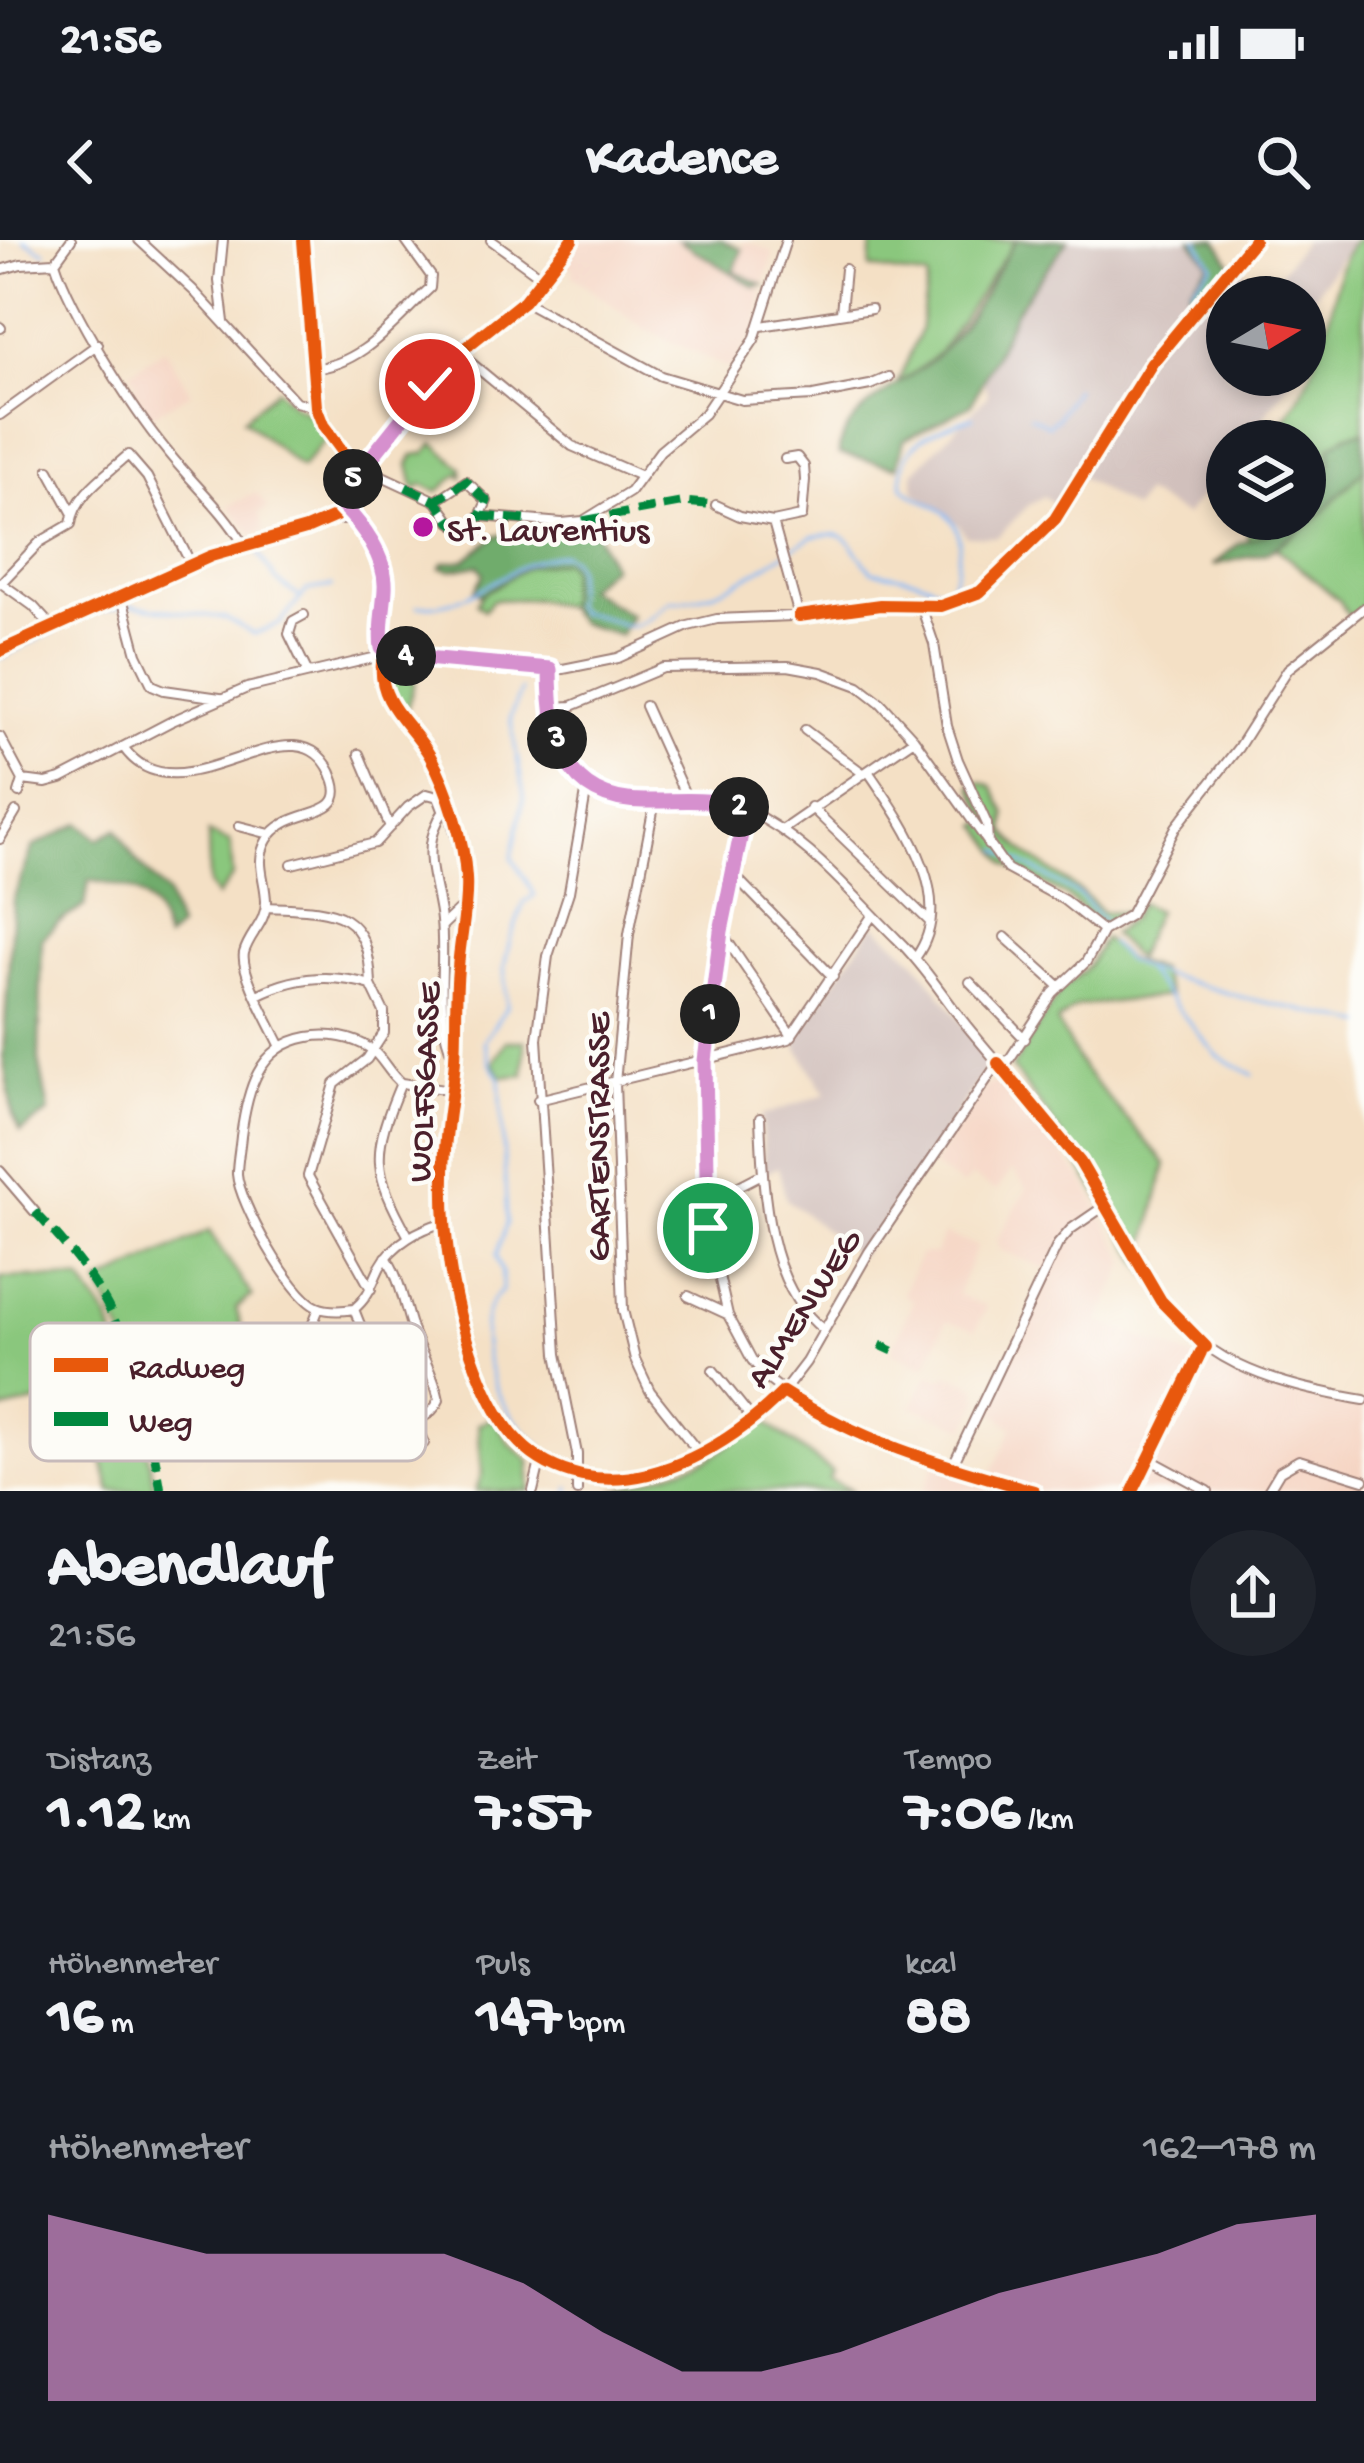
<!DOCTYPE html>
<html lang="de">
<head>
<meta charset="utf-8">
<style>
	:root { --surface:#171b24; --page:#20242c; --text:#f1f3f6; --muted:#9ea1a6; --accent:#d690ce }
	body { margin:0; font-family:"Gochi Hand",sans-serif; background:var(--page); color:var(--text); height:100vh; display:flex; flex-direction:column; font-size:45px; white-space:nowrap }
	* { box-sizing:border-box; margin:0 }
	p { font-size:39px; color:var(--muted) }
	.icon { flex:none; width:66px; height:66px; fill:none; stroke:currentColor; stroke-width:2; stroke-linecap:round; stroke-linejoin:round }
	.map { position:relative; height:1251px; overflow:hidden }
	.details { display:flex; flex-direction:column; background:var(--surface); flex:1 }
	.details>* { flex:none }
	.needle { width:78px; rotate:80deg }
	.buttons { position:absolute; left:1206px; top:36px; display:grid; gap:24px }
	.buttons a { display:grid; place-items:center; width:120px; height:120px; border-radius:50%; background:var(--surface); box-shadow:0 6px 18px #0003; font-size:60px }
	.pin { position:absolute; display:grid; place-items:center; width:102px; height:102px; color:#fff; margin:-51px; border:6px solid #fff; border-radius:50%; box-shadow:0 3px 12px #0007 }
	.km { position:absolute; width:60px; height:60px; margin:-30px; border-radius:50%; background:#222; color:#fff; font-size:33px; line-height:60px; text-align:center }
	.round { display:grid; place-items:center; flex:none; width:126px; height:126px; border-radius:63px; background:var(--page) }
	.summary { display:flex; align-items:center; justify-content:space-between; height:204px; padding:0 48px }
	h1 { font-size:66px; font-weight:700; line-height:90px }
	.stats { display:grid; grid-template-columns:repeat(3,1fr); gap:18px; height:204px; padding:12px 48px }
	.stats div { display:grid; align-content:center }
	.stats b { font-size:60px; font-weight:700 }
	.stats small { font-size:33px; font-weight:400 }
	.stats p { font-size:33px }
	.chart { height:336px; padding:24px 48px }
	.chart p { display:flex; justify-content:space-between }
	.chart svg { width:100%; height:216px; margin-top:12px; fill:var(--accent); opacity:.7 }
	.status { display:flex; justify-content:space-between; align-items:center; height:84px; padding:0 60px; background:var(--surface); direction:ltr }
	.status svg { height:33px; fill:currentColor }
	header { display:flex; justify-content:space-between; align-items:center; height:156px; padding:0 48px; background:var(--surface); font-size:54px; font-weight:700 }
	.map>svg:first-child { display:block }
</style>
</head>
<body>
<div class="status"><b>21:56</b><svg viewBox="0 0 49 12"><path d="M0 12V9h3v3zM5 12V6h3v6zM10 12V3h3v9zM15 12V0h3v12zM26 1h20v11H26zM47 4h2v5h-2z"/></svg></div>
<header><svg class="icon" aria-label="back" viewBox="0 0 24 24"><path d="M15 5l-7 7 7 7"/></svg>Kadence<svg class="icon" aria-label="search" viewBox="0 0 24 24"><circle cx="10" cy="10" r="6"/><path d="M15 15l6 6"/></svg></header>
<div class="map">
<svg width="1364" height="1251" viewBox="0 0 1364 1251">
	<rect width="100%" height="100%" fill="#fdfcf7"/>
	<filter id="ink" filterUnits="userSpaceOnUse"><feTurbulence type="fractalNoise" baseFrequency=".00833" numOctaves="2"/><feDisplacementMap in="SourceGraphic" scale="24" xChannelSelector="R" yChannelSelector="G"/><feConvolveMatrix kernelMatrix="1 2 1 2 8 2 1 2 1" color-interpolation-filters="sRGB"/></filter>
	<filter id="wash" filterUnits="userSpaceOnUse"><feTurbulence type="fractalNoise" baseFrequency=".004" numOctaves="4" result="noise"/><feDisplacementMap in="SourceGraphic" scale="48" xChannelSelector="R" yChannelSelector="G"/><feGaussianBlur stdDeviation="2.7" result="paint"/><feColorMatrix in="noise" values="0 0 0 0 0 0 0 0 0 0 0 0 0 0 0 0 0 1.4 0 .05"/><feComposite in="paint" operator="in"/></filter>
	<g filter="url(#wash)">
		<rect width="100%" height="100%" fill="#f4e0c5"/>
		<path fill="#f5d3c1" d="M577,0H721L741,8L745,1L774,12L763,45L757,86L730,129L645,89L572,35L574,29L562,22Z
			M165,108L191,153L149,177L132,148L137,145L130,132Z
			M256,253L268,268L259,273L264,291L253,295L228,266Z
			M1000,839L1083,940L1127,1021L1099,1082L1294,1155L1364,1167V1251H923L937,1219L991,1234L1013,1188L990,1169L1051,1031L1000,1010L997,1000L1027,948L1012,930L996,951L971,936L963,946L932,926L984,847Z
			M944,994L977,1006L957,1054L987,1067L975,1090L946,1081L926,1127L891,1112L913,1060L903,1054L920,1014H935Z
			M928,1134L941,1138L947,1134L977,1146L979,1161L966,1188L912,1167Z"/>
		<path fill="#d1c0bc" d="M1068,0H1191L1210,23L1191,46L1217,57L1239,29L1269,48L1304,0H1353L1305,68V57H1227V135H1294L1263,178L1287,201H1227V245L1215,238L1185,276L1144,253L1133,269L1079,236L1057,266L1044,256L1029,265L997,297L966,296L959,285L915,252L913,233L988,155L983,141L1016,70Z
			M874,684L914,719L988,817L987,827L955,877L860,1017L786,959L778,927L765,933L761,876L826,854L797,807L800,793Z"/>
		<path fill="#8ac77d" stroke="#6a7354" stroke-width="3" d="M872,0H1016L939,113L895,149L920,91L928,38L870,28Z
			M1355,0H1364V191L1305,253V219L1316,212V205L1305,208V201H1287L1277,191C1304,155 1320,115 1331,70C1338,43 1337,22 1355,0Z
			M277,149L293,165L312,175L327,198L301,228L243,179Z
			M434,203L462,228V237L458,234L438,252L422,244L417,249L414,246L409,225L414,215L425,213Z
			M1364,229V366L1349,378L1340,361L1275,307L1315,280Z
			M1242,279H1292L1291,284L1247,302L1249,286Z
			M555,319L565,321L570,330L566,367L536,359L493,360L484,370L477,364C489,338 529,323 555,319Z
			M414,420L411,441L415,442L405,474L391,456L388,437L393,428Z
			M981,542L992,546L1006,573L1005,591C1032,626 1074,639 1102,673L1129,672L1108,685L1099,683L1065,655L1007,624L979,585L988,581L971,546Z
			M208,593L230,602L233,636L217,657L209,645Z
			M1140,663L1157,671L1136,718L1112,694L1131,679Z
			M1104,698L1127,719L1159,730L1169,756L1077,766L1057,782L1083,829L1166,924L1145,1009L1158,1020L1148,1034L1050,878L1012,828L1060,751L1086,729Z
			M506,801H525L524,835L501,837L493,823Z
			M209,991L252,1056L236,1068L250,1115L142,1155L123,1096L99,1044Z
			M30,1037L81,1040L109,1080L150,1222L155,1251H111L82,1150L0,1171V1038Z
			M493,1178L510,1204L530,1221V1251H476L482,1233L478,1184Z
			M764,1181L832,1232L829,1239L852,1251H613L709,1219Z"/>
		<path fill="#6fac6c" stroke="#5c664c" stroke-width="3" d="M678,0H721L742,9L734,31L763,45L755,47Z
			M1016,0H1068L1016,70L971,165L904,200L897,227L839,214C839,172 905,143 935,117C968,87 992,38 1016,0Z
			M1191,0H1217L1233,27L1207,52L1189,58L1191,46L1210,23Z
			M1364,191V229L1315,280L1266,313L1213,325L1238,304L1290,284L1292,279H1305V253L1331,222L1330,207L1348,194Z
			M547,289H594L612,326L586,348L631,375L620,395L579,383L566,367L570,330L565,321L528,326L481,355L475,350L484,334L478,325L450,330L441,328L443,323L465,320L495,296Z
			M80,583L98,599L117,589L135,619L167,654L178,688L166,700C152,650 137,649 89,640L85,666L59,682L42,699L39,820L49,872L20,892L13,877L3,817L13,660L33,607Z"/>
		<g fill="none" stroke-linecap="round" stroke-linejoin="round">
			<path stroke="#87baf5" stroke-width="3" d="M24,0L45,12
				M1192,48L1213,25L1197,0
				M1030,176L1048,185L1057,178L1075,149
				M255,309L277,341L298,356
				M418,366C480,367 506,320 563,314L572,320L576,330L573,366L579,373C631,376 618,407 670,361C723,361 767,322 812,297C853,287 849,307 872,331L916,339L944,350L953,343C959,316 968,286 939,269C926,261 914,258 903,247C895,202 937,189 973,177
				M95,372L129,365L225,378L254,394L281,383L307,350L332,346
				M0,418L54,391
				M521,450L510,477L524,555L512,618L535,655L524,662L510,700L504,727L507,766L484,801L490,823L500,839L507,982L496,1016L502,1033V1051C471,1073 487,1138 505,1166C515,1183 529,1195 543,1209
				M1000,610L1080,656L1104,682
				M1110,703L1126,720L1144,729L1241,757L1364,784
				M1144,729L1218,816L1253,835
				M569,1251L570,1248"/>
		</g>
	</g>
	<g filter="url(#ink)">
		<g fill="none" stroke-linecap="round" stroke-linejoin="round">
			<defs>
				<path id="minor" d="M139,0L193,50L296,162L316,167
					M223,0L219,41L224,82
					M303,0L316,167L353,232L343,266
					M491,0L543,38
					M55,22C71,72 132,169 166,210C192,243 223,269 244,305
					M55,22L71,0
					M0,30L21,24L55,22
					M524,61L661,136L742,160L813,156L870,145L889,137
					M841,72L845,29
					M761,86L871,69
					M0,87L1,88
					M458,112L572,206L641,236
					M311,129C363,125 393,82 430,48L431,36L405,0
					M0,175L98,104
					M785,219L797,217L804,226L805,240L802,276
					M363,227L436,261L451,282L462,289L480,276L487,261L466,241L436,261
					M49,230L72,272
					M353,232L367,222L451,119L524,61L572,0
					M716,265L740,276L773,282L799,376
					M336 273a7 7 0 1 1 14 0a7 7 0 1 1-14 0Z
					M348,276C406,334 371,346 383,408
					M480,276L562,283L583,281L630,252L660,211L704,174L754,100L786,0
					M773,282L801,276
					M1,343L40,302L71,284C75,254 106,235 128,215L147,237L191,324
					M1,343L33,366L51,386
					M121,354L137,414L152,445L164,450L220,458
					M921,366L934,404L947,486L958,520L987,584L988,605
					M304,375L293,381L289,394L308,433
					M376 415a8 8 0 1 1 16 0a8 8 0 1 1-16 0Z
					M0,411L211,316L306,289L336,276
					M392,415L563,429L618,418L688,386L717,379L817,375L880,365L941,366L968,358L1014,323L1055,279L1152,123L1254,0
					M382,423L381,442L386,457L438,531L466,634L455,820L444,918L445,982L452,1041L465,1095L491,1164L517,1203L540,1222L590,1238H628L714,1208L754,1181L783,1152L806,1122L869,1012L998,823
					M550,429C550,507 566,565 656,561C688,560 716,556 746,570C806,597 850,653 897,699C928,729 949,766 977,798C1015,844 1059,889 1092,939C1111,970 1125,1004 1143,1036C1196,1124 1269,1143 1364,1160
					M645,466L687,559
					M551,467L572,466L663,428L788,426L821,432L859,446L881,463L914,499L1007,629L1064,660L1103,691
					M805,490L864,534
					M0,497L23,540
					M124,508C181,588 302,444 334,541C347,582 287,565 267,600C254,622 266,639 266,662C266,683 249,694 244,713C240,733 272,787 281,807
					M359,514L390,587
					M868,531C902,581 959,658 916,717
					M19,553L23,540L46,543L61,539L172,481L247,448L377,417
					M655,561L629,694L615,843L623,1070L635,1119L650,1151L700,1214
					M449,565C441,573 435,586 432,598C426,624 439,655 441,681C446,729 433,775 454,819
					M811,567L930,682
					M746,570L721,691L704,834L708,988L728,1075L752,1120L769,1140L799,1163L907,1215L1034,1251
					M239,586L270,594
					M782,590L914,499
					M0,599L16,572
					M292,624L375,603L408,567L427,554L438,557L443,570
					M734,635L833,737
					M266,667C333,670 369,667 371,745
					M443,685L466,663
					M1103,691L1130,675L1176,587L1238,508L1288,429L1364,368
					M722,693L792,796
					M1005,697L1059,746
					M970,742L1025,799
					M257,755C294,736 331,733 371,745L384,772V793L367,819L335,844L308,936L371,1049
					M1003,829L1053,753L1086,722L1103,691
					M401,843C371,914 372,931 409,997
					M538,860L789,799L872,676
					M760,878C763,946 765,1045 824,1090
					M0,931L35,972
					M445,982C420,989 393,1003 380,1027C372,1043 369,1057 354,1069C342,1071 329,1072 317,1067C291,1056 239,963 237,934C237,922 240,908 241,896C247,852 257,806 308,797C329,793 353,797 371,809C383,818 389,834 401,843L452,850
					M664,985L762,934
					M688,1056L727,1074
					M319,1068L311,1088L312,1096L335,1173L343,1184L384,1189L392,1182C409,1187 432,1177 439,1160C434,1133 420,1114 412,1089C404,1065 400,1038 386,1017
					M354,1069C363,1094 395,1162 392,1182
					M282,1105L312,1096
					M713,1130L754,1181
					M301,1167L331,1158
					M414,1182L424,1203
					M1149,1219L1208,1251
					M951,1229L1058,1004L1071,989L1106,965
					M533,1251L540,1222
					M577,1251V1214L557,1114L537,799L548,716L569,652L587,547
					M1133,1251L1206,1107
					M1268,1251L1280,1231L1299,1220L1364,1240"/>
			</defs>
			<use href="#minor" stroke="#9f8078" stroke-width="12"/>
			<use href="#minor" stroke="#fff" stroke-width="8"/>
			<path stroke="#00873e" stroke-width="9" stroke-dasharray="18 9" stroke-linecap="butt" d="M406,247L436,261L451,282L462,289L480,276L487,261L466,241L436,261
				M480,276L525,280
				M583,281L685,262L716,265
				M35,972C61,999 86,1028 105,1061C129,1102 154,1203 161,1251
				M880,1105L893,1111"/>
			<defs>
				<path id="cycleway" d="M303,0L316,167L323,185L351,223
					M343,266L353,232L367,222L451,119L524,61L572,0
					M799,376L880,365L941,366L980,352L1055,279L1152,123L1254,0
					M0,411L211,316L306,289L336,276
					M392,415L550,429
					M382,423C378,465 412,484 430,516C449,550 464,600 466,638C468,668 460,698 458,728C455,759 457,789 455,819C453,850 447,879 445,910C440,988 451,1069 482,1141C503,1191 528,1224 582,1236C655,1251 735,1201 783,1152C864,1204 943,1225 1034,1251
					M998,823L1080,922L1161,1061L1206,1107
					M1133,1251L1201,1112"/>
			</defs>
			<use href="#cycleway" stroke="#fdfcf7" stroke-width="20"/>
			<use href="#cycleway" stroke="#e8590c" stroke-width="12"/>
		</g>
	</g>
	<g fill="none" stroke-linecap="round" stroke-linejoin="round" filter="url(#ink)">
		<defs>
			<path id="route" d="M430,144L367,223L353,232L343,266C361,284 387,318 385,349C384,370 379,387 382,408L392,415L550,429C550,497 562,561 644,561C681,562 711,556 746,570L721,691L705,821L708,988"/>
		</defs>
		<use href="#route" stroke="#fff" stroke-width="24"/>
		<use href="#route" stroke="#d690ce" stroke-width="15"/>
	</g>
	<circle fill="#b5179e" stroke="#fdfcf7" stroke-width="4.5" cx="423" cy="287" r="12"/>
	<g text-anchor="middle" stroke-width="9" stroke-linejoin="round" paint-order="stroke">
		<g font-size="36" fill="#4a1f2b" stroke="#fdfcf7" text-anchor="start">
			<text x="447" y="300">St. Laurentius</text>
		</g>
		<g font-size="36" fill="#4a1f2b" stroke="#fdfcf7">
			<text transform="translate(421 842) rotate(-87)" y="13">WOLFSGASSE</text>
			<text transform="translate(595 897) rotate(-90)" y="13">GARTENSTRASSE</text>
			<text transform="translate(801 1067) rotate(-57)" y="13">ALMENWEG</text>
		</g>
	</g>
	<rect x="30" y="1083" width="396" height="138" rx="18" fill="#fdfcf7" stroke="#c7baba" stroke-width="3"/>
	<rect x="54" y="1118" width="54" height="14" fill="#e8590c"/>
	<rect x="54" y="1172" width="54" height="14" fill="#00873e"/>
	<g font-size="33" fill="#4a1f2b">
		<text x="129" y="1137">Radweg</text>
		<text x="129" y="1191">Weg</text>
	</g>
</svg>
<div class="buttons">
<a><svg class="needle" viewBox="-14 -14 28 28"><path d="M0-13l5 13h-10z" fill="#e53935"/><path d="M0 13l5-13h-10z" fill="#9ea1a6"/></svg></a>
<a><svg class="icon" aria-label="layers" viewBox="0 0 24 24"><path d="M12 4l9 5-9 5-9-5zM3 14l9 5 9-5"/></svg></a>
</div>
<div class="pin" style="left:708px;top:988px;background:#1e9e55"><svg class="icon" aria-label="arrive" viewBox="0 0 24 24"><path d="M6 21V4h12l-3 4 3 4H6"/></svg></div>
<div class="pin" style="left:430px;top:144px;background:#d93025"><svg class="icon" aria-label="check" viewBox="0 0 24 24"><path d="M5 12l5 5 9-10"/></svg></div>
<b class="km" style="left:710px;top:774px">1</b>
<b class="km" style="left:739px;top:567px">2</b>
<b class="km" style="left:557px;top:499px">3</b>
<b class="km" style="left:406px;top:416px">4</b>
<b class="km" style="left:353px;top:239px">5</b>
</div>
<section class="details">
<div class="summary"><div><h1>Abendlauf</h1><p>21:56</p></div><a class="round"><svg class="icon" aria-label="share" viewBox="0 0 24 24"><path d="M12 15V3M7 8l5-5 5 5M5 13v7h14v-7"/></svg></a></div>
<div class="stats">
<div><p>Distanz</p><b>1.12<small> km</small></b></div>
<div><p>Zeit</p><b>7:57</b></div>
<div><p>Tempo</p><b>7:06<small> /km</small></b></div>
</div>
<div class="stats">
<div><p>Höhenmeter</p><b>16<small> m</small></b></div>
<div><p>Puls</p><b>147<small> bpm</small></b></div>
<div><p>kcal</p><b>88</b></div>
</div>
<div class="chart"><p><span>Höhenmeter</span>162–178 m</p>
<svg viewBox="0 0 160 44" preserveAspectRatio="none"><path d="M0 44V6L10 10L20 14L30 14L40 14L50 14L60 20L70 30L80 38L90 38L100 34L110 28L120 22L130 18L140 14L150 8L160 6V44z"/></svg>
</div>
</section>
</body>
</html>
